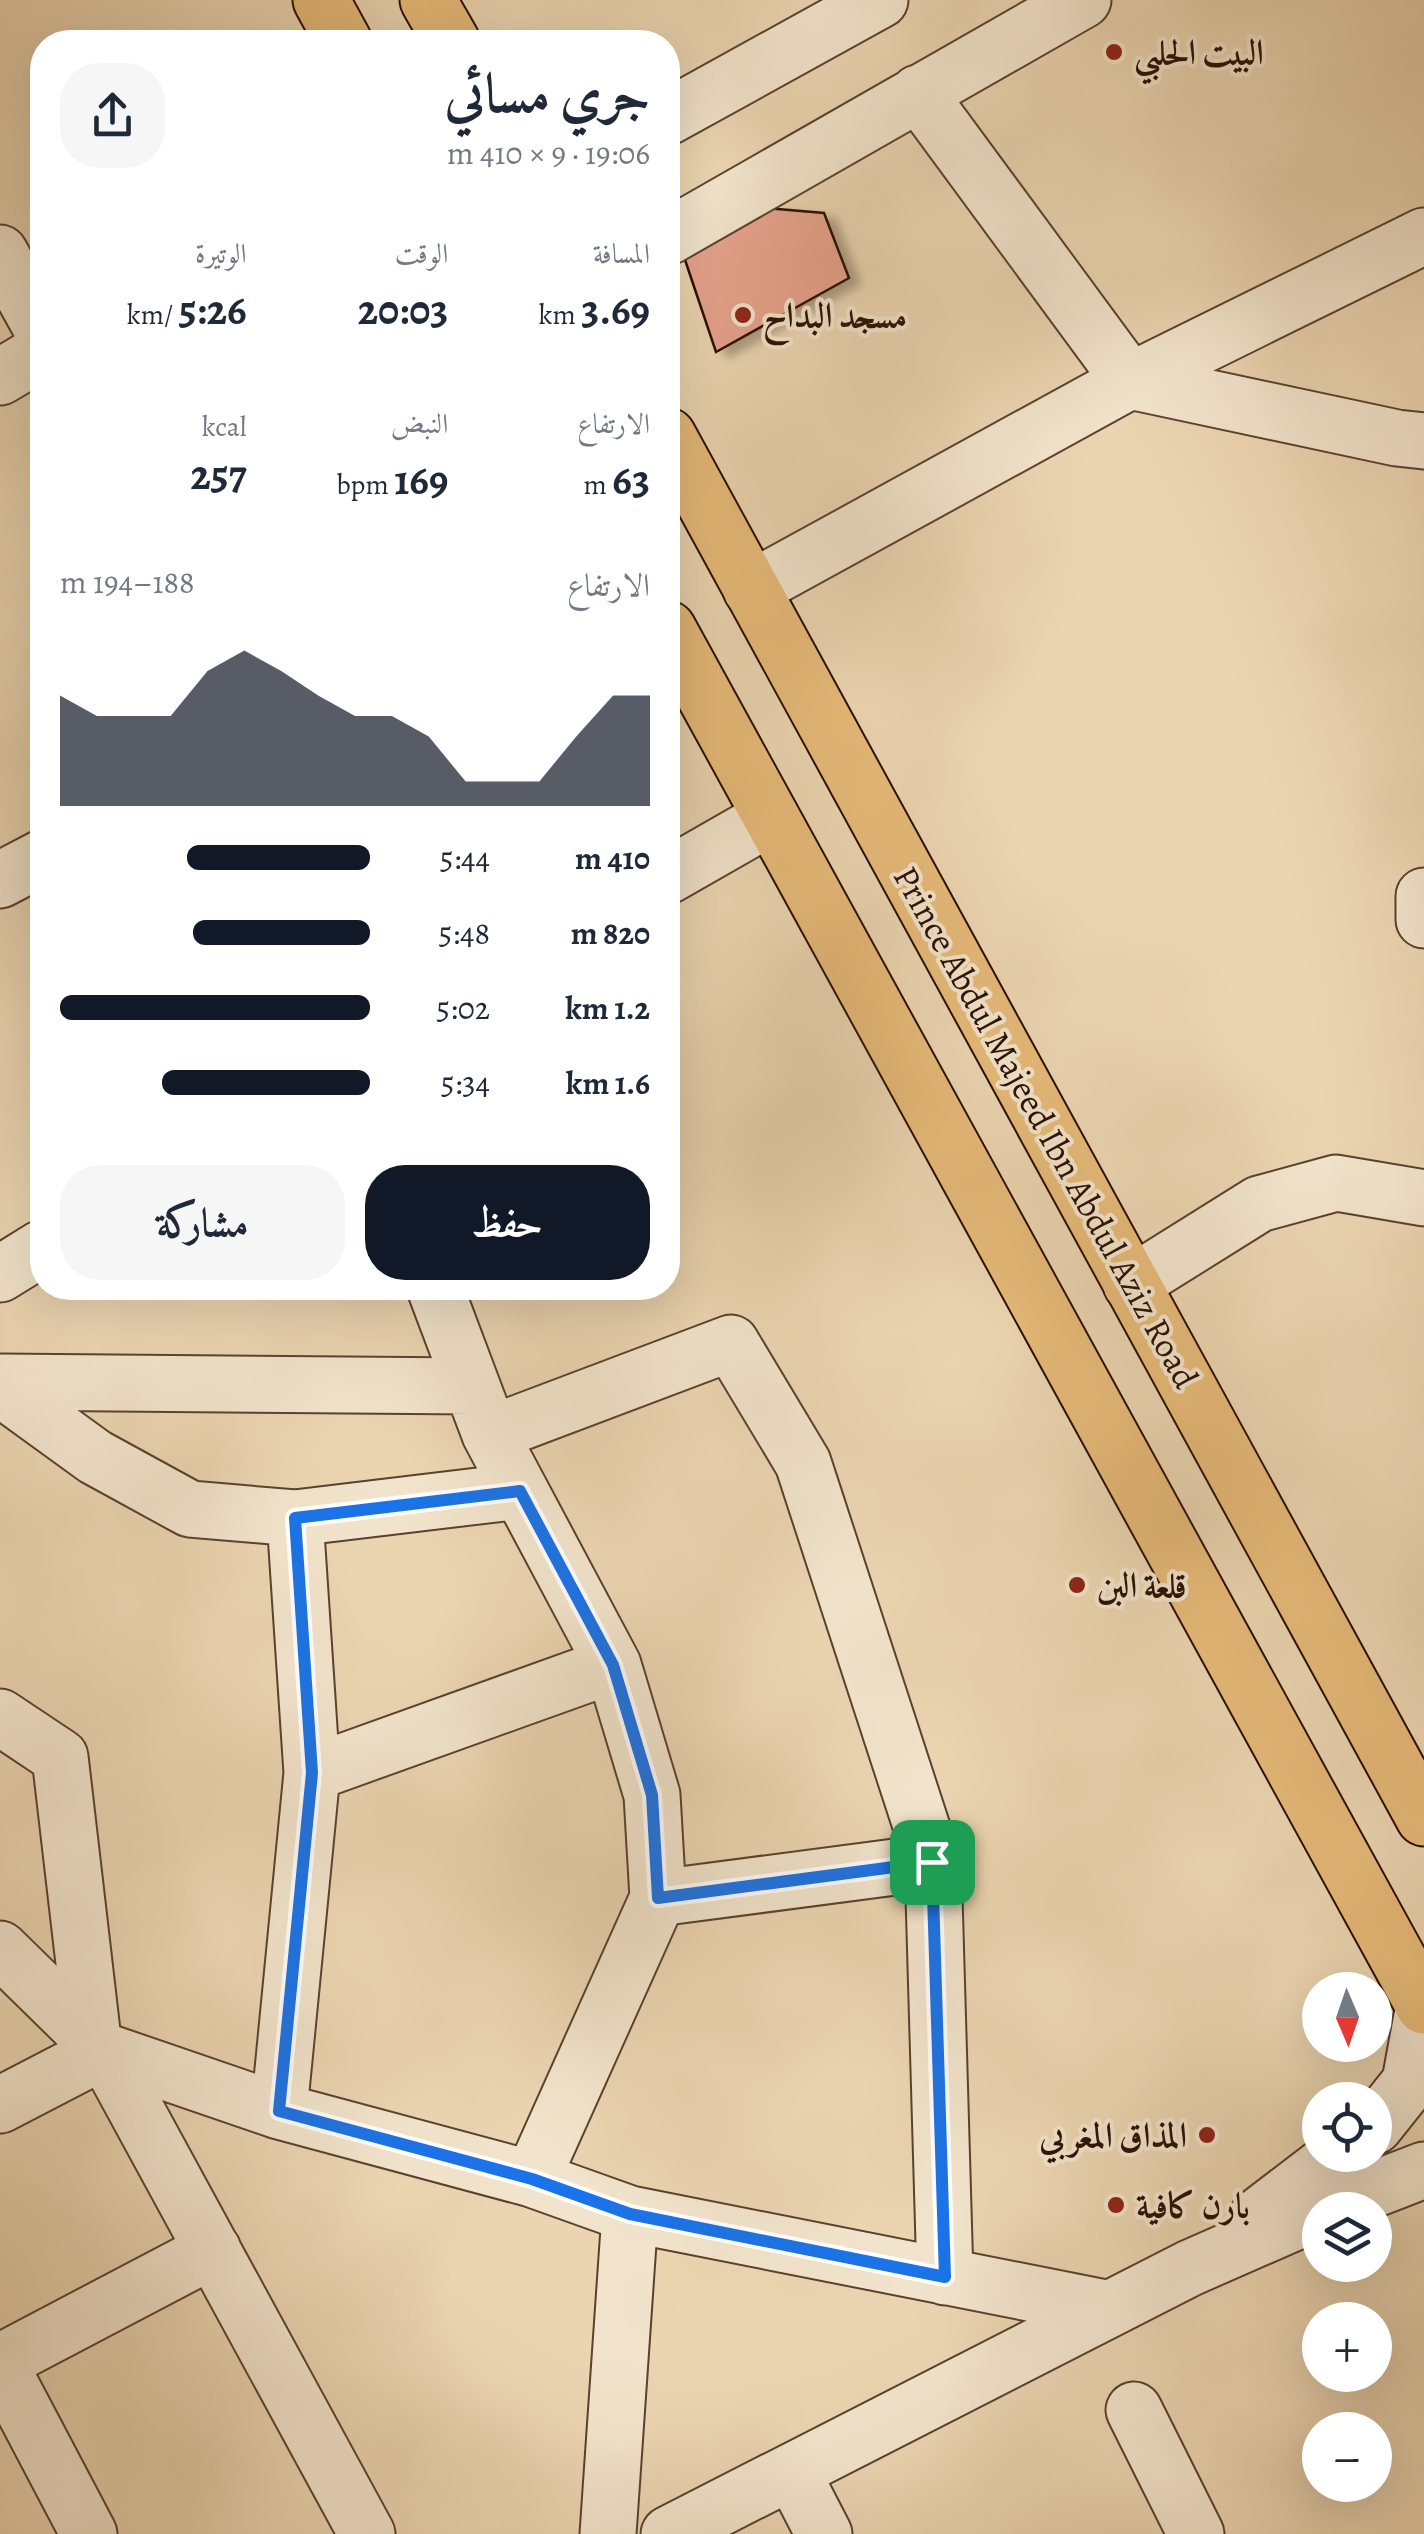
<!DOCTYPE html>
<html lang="ar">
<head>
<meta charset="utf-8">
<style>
	:root { --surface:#fff; --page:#f6f6f7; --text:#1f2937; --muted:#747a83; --accent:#111827 }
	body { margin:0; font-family:Alegreya,Amiri,serif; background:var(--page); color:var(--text); direction:rtl; height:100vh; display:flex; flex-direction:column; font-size:38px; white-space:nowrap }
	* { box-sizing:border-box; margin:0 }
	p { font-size:32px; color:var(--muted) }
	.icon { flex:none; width:55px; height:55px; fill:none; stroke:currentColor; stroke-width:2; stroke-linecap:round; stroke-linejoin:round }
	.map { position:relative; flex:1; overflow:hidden; direction:ltr }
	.details { position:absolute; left:30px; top:30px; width:650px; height:1270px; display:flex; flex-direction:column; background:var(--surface); border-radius:40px; box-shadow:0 10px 40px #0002; direction:rtl }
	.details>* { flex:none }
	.needle { width:65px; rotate:178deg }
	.fabs { position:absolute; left:1302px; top:1972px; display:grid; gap:20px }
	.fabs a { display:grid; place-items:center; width:90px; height:90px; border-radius:50%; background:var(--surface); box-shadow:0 10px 40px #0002; font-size:50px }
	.pin { position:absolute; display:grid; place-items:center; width:85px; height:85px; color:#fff; margin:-42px; border-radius:20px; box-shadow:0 5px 15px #0006 }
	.round { display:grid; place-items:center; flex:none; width:105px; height:105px; border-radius:40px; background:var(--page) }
	.overview { display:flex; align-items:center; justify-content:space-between; height:170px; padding:0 30px }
	h1 { font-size:55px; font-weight:600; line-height:75px }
	.stats { display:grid; grid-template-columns:repeat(3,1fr); gap:15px; height:170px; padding:10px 30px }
	.stats div { display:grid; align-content:center }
	.stats b { font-size:42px; font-weight:600 }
	.stats small { font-size:28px; font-weight:400 }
	.stats p { font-size:28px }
	.chart { height:280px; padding:20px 30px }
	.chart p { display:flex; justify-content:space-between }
	.chart svg { width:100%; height:180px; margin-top:10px; fill:var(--accent); opacity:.7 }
	.button { display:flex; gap:20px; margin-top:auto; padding:20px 30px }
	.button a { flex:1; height:115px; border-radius:40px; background:var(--accent); color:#fff; font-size:40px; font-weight:600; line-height:115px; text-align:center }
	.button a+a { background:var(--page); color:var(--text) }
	ul { padding:0 30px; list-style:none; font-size:32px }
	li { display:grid; grid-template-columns:160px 120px 1fr; align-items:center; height:75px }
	li i { height:25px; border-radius:12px; background:var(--accent) }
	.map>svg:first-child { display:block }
</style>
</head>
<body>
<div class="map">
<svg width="1424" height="2534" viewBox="0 0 1424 2534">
	<defs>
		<filter id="shadow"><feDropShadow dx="11" dy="6" stdDeviation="5" flood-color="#0004"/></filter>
	</defs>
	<rect width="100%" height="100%" fill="#ebd5b1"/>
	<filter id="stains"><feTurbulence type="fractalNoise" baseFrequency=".002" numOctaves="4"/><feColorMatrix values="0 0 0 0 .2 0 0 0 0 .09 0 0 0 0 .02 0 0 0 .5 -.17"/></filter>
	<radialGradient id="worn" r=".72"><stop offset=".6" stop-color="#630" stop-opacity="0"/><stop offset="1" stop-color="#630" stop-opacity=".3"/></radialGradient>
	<path fill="#e6a28c" stroke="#291003" stroke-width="2.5" filter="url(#shadow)" d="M742,206L824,213L849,278L716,352L679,242Z"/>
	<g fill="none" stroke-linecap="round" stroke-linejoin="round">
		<defs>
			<path id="minor" d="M918,93L1130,381L1397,438L1424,441
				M668,117L880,0
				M668,237L1083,0
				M0,253L42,329
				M0,377L42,352
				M751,589L1130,381L1424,236
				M668,876L771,817
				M0,880L42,858
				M1424,896V920
				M0,1274L42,1248
				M1131,1284L1259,1204L1336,1183L1424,1198
				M435,1288L490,1434L613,1665L652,1795L658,1898L532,2179
				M0,1382L472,1386
				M0,1388L95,1457L190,1509L295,1518L520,1491
				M490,1434L731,1343L803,1463L933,1862L945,2277
				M0,1717L60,1757L93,2040
				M312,1773L613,1665
				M658,1898L933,1862
				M0,1949L104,2051L279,2111L532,2179L630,2214L1110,2309
				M0,2105L104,2051L367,2534
				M279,2111L312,1773L295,1518
				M1375,2126L1410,2082L1424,2005
				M1321,2210L1424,2170
				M1257,2217L1338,2155
				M0,2362L213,2250
				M0,2365L89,2534
				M1134,2410L1196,2534
				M792,2472L824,2534
				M608,2534L630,2214
				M669,2534L1190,2268L1320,2211"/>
			<path id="major" d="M321,0L344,42
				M428,0L452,42
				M668,436L1424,1818
				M668,629L1424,2006"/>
		</defs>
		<use href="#minor" stroke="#5a412e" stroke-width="59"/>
		<use href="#major" stroke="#291003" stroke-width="59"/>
		<use href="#minor" stroke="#f2e4cc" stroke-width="55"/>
		<use href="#major" stroke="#e6ba78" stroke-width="55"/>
	</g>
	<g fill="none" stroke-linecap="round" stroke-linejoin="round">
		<defs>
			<path id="route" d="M520,1491L613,1665L652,1795L658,1898L932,1862L945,2277L630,2214L532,2179L279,2111L312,1773L295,1518Z"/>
		</defs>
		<use href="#route" stroke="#fff" stroke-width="20"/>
		<use href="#route" stroke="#1a73e8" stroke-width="12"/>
	</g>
	<g fill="#8f2418" stroke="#f2e4cc" stroke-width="4">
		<circle cx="1114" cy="52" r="10"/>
		<circle cx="743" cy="315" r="10"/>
		<circle cx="1077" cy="1585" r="10"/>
		<circle cx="1207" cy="2135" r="10"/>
		<circle cx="1116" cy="2205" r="10"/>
	</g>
	<g text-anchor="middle" stroke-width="8" stroke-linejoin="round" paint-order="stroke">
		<g font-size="35" font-weight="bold" fill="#291003" stroke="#f2e4cc" text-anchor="start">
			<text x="1134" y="64">البيت الحلبي</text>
			<text x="763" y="327">مسجد البداح</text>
			<text x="1097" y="1597">قلعة البن</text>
			<text x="1187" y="2147" text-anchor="end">المذاق المغربي</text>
			<text x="1136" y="2217">بارن كافية</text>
		</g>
		<g font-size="35" fill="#291003" stroke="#f2e4cc">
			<text transform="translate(1046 1127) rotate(61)" y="12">Prince Abdul Majeed Ibn Abdul Aziz Road</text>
		</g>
	</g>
	<rect width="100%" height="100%" filter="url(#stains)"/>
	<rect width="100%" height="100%" fill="url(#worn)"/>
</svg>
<div class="fabs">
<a><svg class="needle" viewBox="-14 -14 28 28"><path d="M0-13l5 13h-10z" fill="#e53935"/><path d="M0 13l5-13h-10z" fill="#747a83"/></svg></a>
<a><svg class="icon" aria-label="locate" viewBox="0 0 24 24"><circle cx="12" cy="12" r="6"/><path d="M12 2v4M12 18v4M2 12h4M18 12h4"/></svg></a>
<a><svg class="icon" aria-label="layers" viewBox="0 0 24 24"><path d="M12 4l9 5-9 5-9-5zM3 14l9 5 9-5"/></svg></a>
<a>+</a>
<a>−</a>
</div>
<div class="pin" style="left:932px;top:1862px;background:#1e9e55"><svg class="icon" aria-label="arrive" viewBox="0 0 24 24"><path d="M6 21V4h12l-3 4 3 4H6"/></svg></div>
<section class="details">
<div class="overview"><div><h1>جري مسائي</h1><p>19:06 · 9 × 410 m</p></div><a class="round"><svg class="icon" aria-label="share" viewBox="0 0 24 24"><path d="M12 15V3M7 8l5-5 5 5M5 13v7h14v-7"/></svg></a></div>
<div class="stats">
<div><p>المسافة</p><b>3.69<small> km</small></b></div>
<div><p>الوقت</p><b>20:03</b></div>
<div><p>الوتيرة</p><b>5:26<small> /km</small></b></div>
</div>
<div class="stats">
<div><p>الارتفاع</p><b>63<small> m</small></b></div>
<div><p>النبض</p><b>169<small> bpm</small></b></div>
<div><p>kcal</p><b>257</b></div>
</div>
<div class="chart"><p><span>الارتفاع</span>188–194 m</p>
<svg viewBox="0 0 160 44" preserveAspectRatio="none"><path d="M0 44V17L10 22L20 22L30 22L40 11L50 6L60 11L70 17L80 22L90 22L100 27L110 38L120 38L130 38L140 27L150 17L160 17V44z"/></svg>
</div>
<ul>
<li><b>410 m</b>5:44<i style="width:59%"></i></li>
<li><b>820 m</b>5:48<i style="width:57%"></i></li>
<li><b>1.2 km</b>5:02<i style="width:100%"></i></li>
<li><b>1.6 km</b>5:34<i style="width:67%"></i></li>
</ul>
<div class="button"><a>حفظ</a><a>مشاركة</a></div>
</section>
</div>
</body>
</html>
